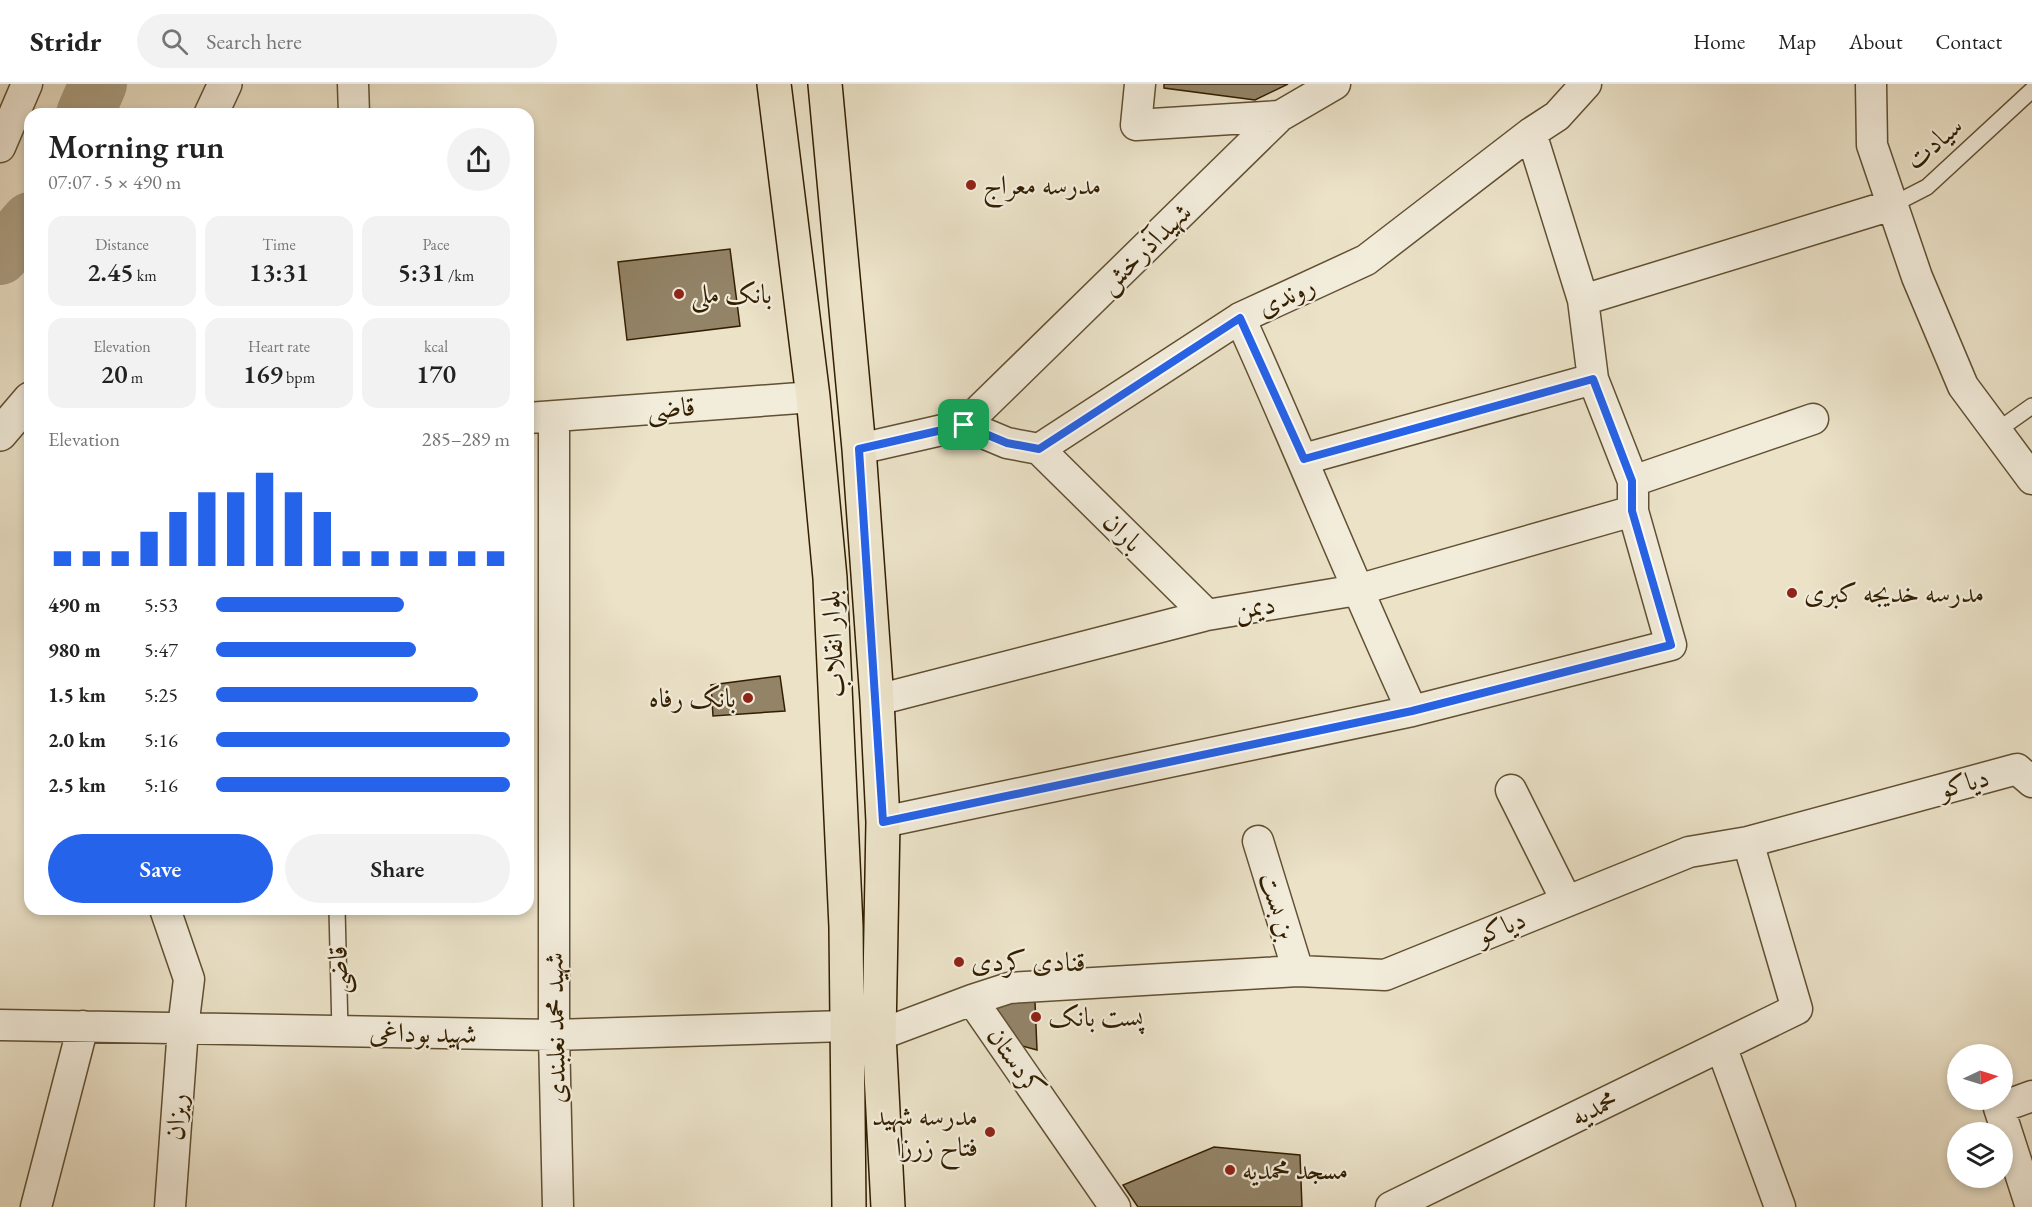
<!DOCTYPE html>
<html lang="en">
<head>
<meta charset="utf-8">
<style>
	:root { --surface:#fff; --page:#f2f2f2; --text:#222; --muted:#767676; --line:#e0e0e0; --accent:#2563eb }
	body { margin:0; font-family:"EB Garamond",Amiri,serif; background:var(--page); color:var(--text); height:100vh; display:flex; flex-direction:column; font-size:22px; white-space:nowrap }
	* { box-sizing:border-box; margin:0 }
	p { font-size:20px; color:var(--muted) }
	.icon { flex:none; width:33px; height:33px; fill:none; stroke:currentColor; stroke-width:2; stroke-linecap:round; stroke-linejoin:round }
	.map { position:relative; flex:1; overflow:hidden }
	.panel { position:absolute; left:24px; top:24px; width:510px; height:807px; display:flex; flex-direction:column; background:var(--surface); border-radius:18px; box-shadow:0 3px 9px #0003 }
	.panel>* { flex:none }
	.needle { width:39px; rotate:86deg }
	.fabs { position:absolute; left:1947px; top:960px; display:grid; gap:12px }
	.fabs a { display:grid; place-items:center; width:66px; height:66px; border-radius:50%; background:var(--surface); box-shadow:0 3px 9px #0003; font-size:30px }
	.pin { position:absolute; display:grid; place-items:center; width:51px; height:51px; color:#fff; margin:-26px; border-radius:12px; box-shadow:0 3px 9px #0006 }
	.round { display:grid; place-items:center; flex:none; width:63px; height:63px; border-radius:32px; background:var(--page) }
	.overview { display:flex; align-items:center; justify-content:space-between; height:102px; padding:0 24px }
	h1 { font-size:33px; font-weight:600; line-height:45px }
	.figures { display:grid; grid-template-columns:repeat(3,1fr); gap:9px; height:102px; padding:6px 24px }
	.figures div { display:grid; align-content:center; border-radius:15px; background:var(--page); text-align:center }
	.figures b { font-size:26px; font-weight:600 }
	.figures small { font-size:16px; font-weight:400 }
	.figures p { font-size:16px }
	.chart { height:168px; padding:12px 24px }
	.chart p { display:flex; justify-content:space-between }
	.chart svg { width:100%; height:108px; margin-top:6px; stroke:var(--accent); stroke-width:6 }
	.button { display:flex; gap:12px; margin-top:auto; padding:12px 24px }
	.button a { flex:1; height:69px; border-radius:36px; background:var(--accent); color:#fff; font-size:24px; font-weight:600; line-height:69px; text-align:center }
	.button a+a { background:var(--page); color:var(--text) }
	ul { padding:0 24px; list-style:none; font-size:20px }
	li { display:grid; grid-template-columns:96px 72px 1fr; align-items:center; height:45px }
	li i { height:15px; border-radius:8px; background:var(--accent) }
	header { display:flex; align-items:center; gap:36px; box-sizing:border-box; height:84px; padding:0 30px; background:var(--surface); border-bottom:2px solid var(--line) }
	header strong { font-size:28px }
	nav { display:flex; gap:33px; margin-inline-start:auto; font-size:21px }
	.search { width:420px; height:54px; background:var(--page); display:flex; align-items:center; gap:15px; box-sizing:border-box; padding:0 21px; border-radius:33px; color:var(--muted); font-size:22px }
	.map>svg:first-child { display:block }
</style>
</head>
<body>
<header>
<strong>Stridr</strong>
<div class="search"><svg class="icon" aria-label="search" viewBox="0 0 24 24"><circle cx="10" cy="10" r="6"/><path d="M15 15l6 6"/></svg>Search here</div>
<nav><a>Home</a><a>Map</a><a>About</a><a>Contact</a></nav>
</header>
<div class="map">
<svg width="2032" height="1123" viewBox="0 0 2032 1123">
	<rect width="100%" height="100%" fill="#ebe2c8"/>
	<filter id="stains"><feTurbulence type="fractalNoise" baseFrequency=".00333" numOctaves="4"/><feColorMatrix values="0 0 0 0 .2 0 0 0 0 .09 0 0 0 0 .02 0 0 0 .5 -.17"/></filter>
	<radialGradient id="worn" r=".72"><stop offset=".6" stop-color="#630" stop-opacity="0"/><stop offset="1" stop-color="#630" stop-opacity=".3"/></radialGradient>
	<g fill="none" stroke-linecap="round" stroke-linejoin="round">
		<path stroke="#aca084" stroke-width="58" d="M85,30L98,0
			M0,172L30,137"/>
	</g>
	<path fill="#938468" stroke="#331f00" stroke-width="1.5" d="M1164,0H1288L1255,16L1164,4Z
		M730,165L740,242L627,256L618,178Z
		M780,592L785,627L713,632L711,601Z
		M1005,914L1035,918L1037,966L1008,958L985,920Z
		M1214,1063L1300,1071L1302,1123H1138L1123,1101Z"/>
	<g fill="none" stroke-linecap="round" stroke-linejoin="round">
		<defs>
			<path id="service" d="M1892,121L1927,103L2032,6
				M1998,346L2032,322
				M337,825L340,947"/>
			<path id="minor" d="M353,0L354,30
				M1140,0L1136,41L1280,32
				M1871,0L1872,61L1917,193L1963,302L2032,395
				M0,63L27,0
				M1583,216L1892,121
				M1240,234C1299,364 1352,497 1412,627
				M554,332V951L558,1123
				M528,334L813,313
				M964,341L1280,32L1335,0
				M859,365L964,341L1007,359L1039,365L1240,234L1366,176L1531,49L1557,32L1586,0
				M1039,365L1207,531
				M1304,375L1593,295
				M1633,397L1813,335
				M877,616L1207,531L1357,506L1633,427
				M1511,706L1566,816
				M883,738L1412,627L1671,561L1633,427V397L1593,295L1583,216L1531,49
				M1258,757L1298,887
				M165,825L189,895L183,944L170,1123
				M972,916L1009,904L1298,887L1385,891L1689,768L1748,758L2017,685L2032,698
				M0,941L554,951L846,942
				M879,951L972,916L1115,1123
				M1721,962L1780,1123
				M36,1123L83,942
				M1391,1123L1797,925L1748,758
				M2031,1123L1999,1024L2032,1012"/>
			<path id="tertiary" d="M211,30L225,0
				M0,350L30,315"/>
			<path id="primary" d="M774,0L813,313L830,494L846,843L849,1123
				M825,0L859,365L877,616L883,738L879,951L888,1123"/>
		</defs>
		<use href="#service" stroke="#615032" stroke-width="18"/>
		<use href="#minor" stroke="#615032" stroke-width="33"/>
		<use href="#tertiary" stroke="#615032" stroke-width="36"/>
		<use href="#primary" stroke="#331f00" stroke-width="36"/>
		<use href="#service" stroke="#f2ecdb" stroke-width="15"/>
		<use href="#minor" stroke="#f2ecdb" stroke-width="30"/>
		<use href="#tertiary" stroke="#f2ecdb" stroke-width="33"/>
		<use href="#primary" stroke="#ebe2c8" stroke-width="33"/>
	</g>
	<g fill="none" stroke-linecap="round" stroke-linejoin="round">
		<defs>
			<path id="route" d="M1240,234L1304,375L1593,295L1632,397V427L1671,561L1412,627L883,738L859,365L964,341L1007,359L1039,365Z"/>
		</defs>
		<use href="#route" stroke="#fff" stroke-width="12"/>
		<use href="#route" stroke="#2563eb" stroke-width="8"/>
	</g>
	<g fill="#8f2418" stroke="#f2ecdb" stroke-width="2">
		<circle cx="971" cy="101" r="6"/>
		<circle cx="679" cy="210" r="6"/>
		<circle cx="1792" cy="509" r="6"/>
		<circle cx="748" cy="614" r="6"/>
		<circle cx="959" cy="878" r="6"/>
		<circle cx="1036" cy="933" r="6"/>
		<circle cx="990" cy="1048" r="6"/>
		<circle cx="1230" cy="1086" r="6"/>
	</g>
	<g text-anchor="middle" stroke-width="4.5" stroke-linejoin="round" paint-order="stroke">
		<g font-size="27" fill="#331f00" stroke="#f2ecdb">
			<text transform="translate(1934 59) rotate(-41)" y="9">سیادت</text>
			<text transform="translate(1145 164) rotate(-44)" y="9">شهیدآذرخش</text>
			<text transform="translate(1286 212) rotate(-25)" y="9">روندی</text>
			<text transform="translate(671 324) rotate(-4)" y="9">قاضی</text>
			<text transform="translate(1123 448) rotate(45)" y="9">باران</text>
			<text transform="translate(1255 523) rotate(-9)" y="9">دیمن</text>
			<text transform="translate(833 560) rotate(-93)" y="9">بلوار انقلاب</text>
			<text transform="translate(1964 699) rotate(-15)" y="9">دیاکو</text>
			<text transform="translate(1278 822) rotate(73)" y="9">بن بست</text>
			<text transform="translate(1501 843) rotate(-22)" y="9">دیاکو</text>
			<text transform="translate(338 886) rotate(-91)" y="9">قاضی</text>
			<text transform="translate(555 944) rotate(-91)" y="9">شهید محمد نعلبندی</text>
			<text transform="translate(423 949) rotate(1)" y="9">شهید بوداغی</text>
			<text transform="translate(1016 978) rotate(55)" y="9">کردستان</text>
			<text transform="translate(1594 1024) rotate(-26)" y="9">محمدیه</text>
			<text transform="translate(176 1033) rotate(-86)" y="9">ریزان</text>
		</g>
		<g font-size="27" fill="#331f00" stroke="#f2ecdb" text-anchor="start">
			<text x="983" y="110">مدرسه معراج</text>
			<text x="691" y="219">بانک ملی</text>
			<text x="1804" y="518">مدرسه خدیجه کبری</text>
			<text x="736" y="623" text-anchor="end">بانک رفاه</text>
			<text x="971" y="887">قنادی کردی</text>
			<text x="1048" y="942">پست بانک</text>
			<text x="978" y="1041" text-anchor="end">مدرسه شهید<tspan x="978" dy="31">فتاح زرزا</tspan></text>
			<text x="1242" y="1095">مسجد محمدیه</text>
		</g>
	</g>
	<rect width="100%" height="100%" filter="url(#stains)"/>
	<rect width="100%" height="100%" fill="url(#worn)"/>
</svg>
<div class="fabs">
<a><svg class="needle" viewBox="-14 -14 28 28"><path d="M0-13l5 13h-10z" fill="#e53935"/><path d="M0 13l5-13h-10z" fill="#767676"/></svg></a>
<a><svg class="icon" aria-label="layers" viewBox="0 0 24 24"><path d="M12 4l9 5-9 5-9-5zM3 14l9 5 9-5"/></svg></a>
</div>
<div class="pin" style="left:964px;top:341px;background:#1e9e55"><svg class="icon" aria-label="arrive" viewBox="0 0 24 24"><path d="M6 21V4h12l-3 4 3 4H6"/></svg></div>
<section class="panel">
<div class="overview"><div><h1>Morning run</h1><p>07:07 · 5 × 490 m</p></div><a class="round"><svg class="icon" aria-label="share" viewBox="0 0 24 24"><path d="M12 15V3M7 8l5-5 5 5M5 13v7h14v-7"/></svg></a></div>
<div class="figures">
<div><p>Distance</p><b>2.45<small> km</small></b></div>
<div><p>Time</p><b>13:31</b></div>
<div><p>Pace</p><b>5:31<small> /km</small></b></div>
</div>
<div class="figures">
<div><p>Elevation</p><b>20<small> m</small></b></div>
<div><p>Heart rate</p><b>169<small> bpm</small></b></div>
<div><p>kcal</p><b>170</b></div>
</div>
<div class="chart"><p><span>Elevation</span>285–289 m</p>
<svg viewBox="0 0 160 44" preserveAspectRatio="none"><path d="M5 44V38M15 44V38M25 44V38M35 44V30M45 44V22M55 44V14M65 44V14M75 44V6M85 44V14M95 44V22M105 44V38M115 44V38M125 44V38M135 44V38M145 44V38M155 44V38"/></svg>
</div>
<ul>
<li><b>490 m</b>5:53<i style="width:64%"></i></li>
<li><b>980 m</b>5:47<i style="width:68%"></i></li>
<li><b>1.5 km</b>5:25<i style="width:89%"></i></li>
<li><b>2.0 km</b>5:16<i style="width:100%"></i></li>
<li><b>2.5 km</b>5:16<i style="width:100%"></i></li>
</ul>
<div class="button"><a>Save</a><a>Share</a></div>
</section>
</div>
</body>
</html>
